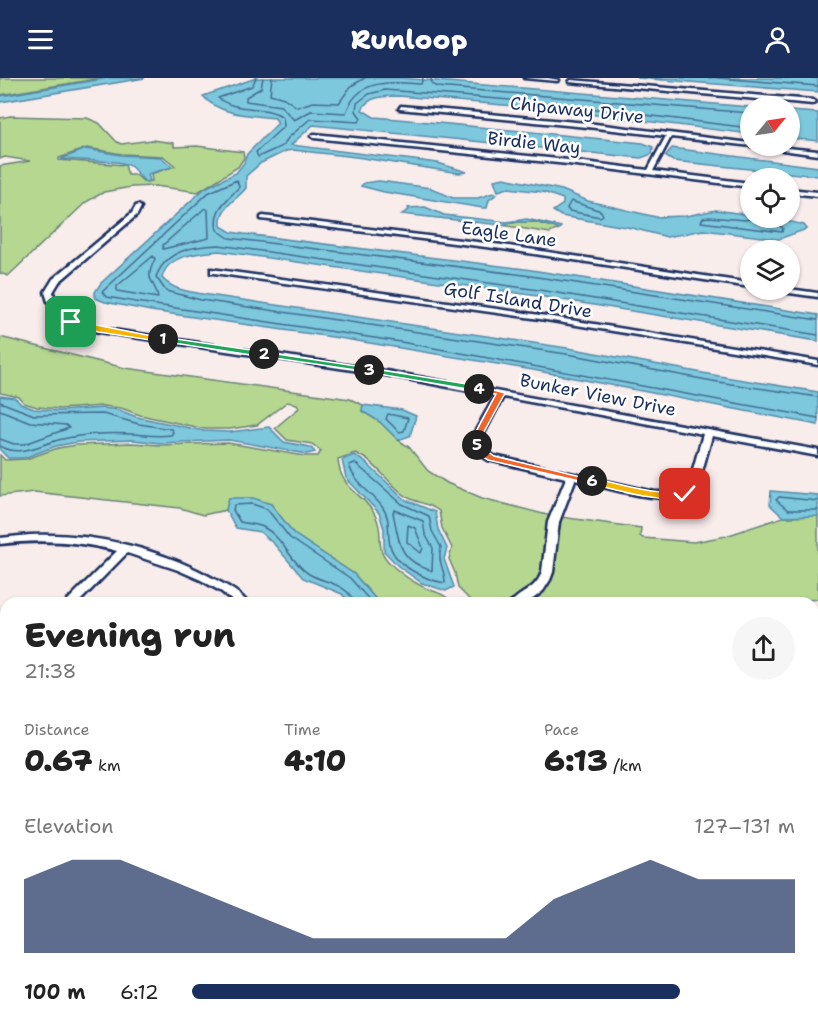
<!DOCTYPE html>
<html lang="en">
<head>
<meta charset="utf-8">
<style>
	:root { --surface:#fff; --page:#f6f6f6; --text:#222; --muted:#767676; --accent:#1b2f5e }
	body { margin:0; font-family:"Shantell Sans",sans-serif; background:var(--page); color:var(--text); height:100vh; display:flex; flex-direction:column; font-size:22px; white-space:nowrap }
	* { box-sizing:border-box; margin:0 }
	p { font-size:20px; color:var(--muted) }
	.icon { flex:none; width:33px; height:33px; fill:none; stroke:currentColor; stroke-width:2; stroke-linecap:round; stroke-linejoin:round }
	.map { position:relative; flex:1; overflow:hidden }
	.sheet { position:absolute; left:0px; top:519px; width:819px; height:429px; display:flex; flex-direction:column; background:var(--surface); border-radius:18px 18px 0 0; box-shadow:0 2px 4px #0004 }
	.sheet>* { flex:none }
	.needle { width:39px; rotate:60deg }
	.controls { position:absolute; left:740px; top:18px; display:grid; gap:12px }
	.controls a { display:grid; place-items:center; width:60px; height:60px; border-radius:50%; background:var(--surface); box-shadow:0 2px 4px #0004; font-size:30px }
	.pin { position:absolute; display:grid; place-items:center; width:51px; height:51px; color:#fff; margin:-26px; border-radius:12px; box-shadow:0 3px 9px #0006 }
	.km { position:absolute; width:30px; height:30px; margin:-15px; border-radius:50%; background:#222; color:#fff; font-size:16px; line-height:30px; text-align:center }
	.round { display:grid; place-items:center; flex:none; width:63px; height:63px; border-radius:32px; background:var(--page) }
	.overview { display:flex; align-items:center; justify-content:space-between; height:102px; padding:0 24px }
	h1 { font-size:33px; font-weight:800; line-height:45px }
	.figures { display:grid; grid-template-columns:repeat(3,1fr); gap:9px; height:102px; padding:6px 24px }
	.figures div { display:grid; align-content:center }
	.figures b { font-size:30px; font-weight:800 }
	.figures small { font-size:16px; font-weight:400 }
	.figures p { font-size:16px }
	.chart { height:168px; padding:12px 24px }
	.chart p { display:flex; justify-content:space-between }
	.chart svg { width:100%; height:108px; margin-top:6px; fill:var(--accent); opacity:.7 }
	ul { padding:0 24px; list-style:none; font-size:20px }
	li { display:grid; grid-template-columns:96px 72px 1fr; align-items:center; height:45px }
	li i { height:15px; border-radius:8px; background:var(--accent) }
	header { display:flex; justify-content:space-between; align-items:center; height:78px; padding:0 24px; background:var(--accent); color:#fff; font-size:27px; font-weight:800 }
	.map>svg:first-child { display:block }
</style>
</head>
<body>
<header><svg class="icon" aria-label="menu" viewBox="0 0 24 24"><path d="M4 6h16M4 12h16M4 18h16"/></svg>Runloop<svg class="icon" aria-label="person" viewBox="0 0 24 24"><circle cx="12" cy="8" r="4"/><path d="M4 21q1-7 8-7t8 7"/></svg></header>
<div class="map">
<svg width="818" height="948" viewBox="0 0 818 948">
	<rect width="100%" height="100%" fill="#f9edec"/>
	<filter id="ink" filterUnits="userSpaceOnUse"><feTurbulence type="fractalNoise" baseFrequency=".0167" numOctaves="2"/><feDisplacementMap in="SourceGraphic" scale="12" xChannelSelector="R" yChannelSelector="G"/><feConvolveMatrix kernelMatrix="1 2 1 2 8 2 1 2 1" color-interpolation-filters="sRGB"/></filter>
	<g filter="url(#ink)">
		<path fill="#b6d790" stroke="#688377" stroke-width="1.5" fill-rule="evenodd" d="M0,0H102L0,17Z
			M10,38L87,40L99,45L117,64L121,66L152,62L174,65V69L197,68L243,74L244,80L238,89L198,114L155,108L131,109L104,114L86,124L8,198L0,195V88L30,83L5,79L0,81V40ZM87,70L122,76L163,78L175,88L151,96L152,103L144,104L136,97H128L125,87L59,82V80Z
			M518,144H535L559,151L550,155L501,147Z
			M0,259L125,290L350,321L363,327L362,333L380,344L398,362L409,369L428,393L447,405L482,420L551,438C543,460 545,483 538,505L507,525H473L458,510L455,495L449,481L452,470L442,450L439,433C430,426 419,425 409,420C389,408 377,384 355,375L338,381C340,412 363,414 375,437C387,460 370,469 395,490C402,496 410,502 418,506C430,514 443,513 453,525H379L354,496L294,456L271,426L229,420L226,432L203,437L180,430L34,414L0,418V377L5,382L26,381L58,370L77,367L132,365L159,367L228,365L305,378H318L321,373L312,366L287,362L275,350L299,330L297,326L287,324L257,347L230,351H205L140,337L121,330L103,328L60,331L37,329L24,325L19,319L0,315Z
			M818,438V521L777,525H526C533,520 541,516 546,510C559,497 554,458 561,439L641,450L640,458L643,460L694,464L726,458L783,439Z
			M818,554V651L813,652V555Z
			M340,942H745L750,948H342Z"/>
		<path fill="#7dc8dd" stroke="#568baa" stroke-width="1.5" d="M109,0H145L0,24V18Z
			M256,0H401L750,29V56L547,31L399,18C386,18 367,18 362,32L374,39L398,41L643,65L653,69L652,76L641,80L313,47L291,67L438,85L467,94L459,95L356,79L293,72L286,73L261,85L246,98V110C236,123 219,129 221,148L231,154L244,156L525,191L818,237V263L538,218L219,173C199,175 167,176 162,200C173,212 187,213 202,216L574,271L719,298L818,314V347L533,292L339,260L151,233L105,224L95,220V214L101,205L205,110L236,95L244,85L247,76L278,45L275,40C251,37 220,38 203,18Z
			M637,0H818V14Z
			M789,33L818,35V63L789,60Z
			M672,70L818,89V98L673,83L665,78Z
			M86,71L121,77L161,79L172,89L148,96L150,103L145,104L130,87L117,84L61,81Z
			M504,100L562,112L588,123L656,139L686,138L716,132L750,137V140C768,140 786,142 804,147L807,151L779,161L703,152L667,159L632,150L561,138L553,133L563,126V121L543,114L508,110L498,113L494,102Z
			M379,103L431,110L453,120H478L493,115L497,116L489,122L487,130H483L384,114L361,108L364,105Z
			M425,129L444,137L506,144L527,141L561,149L559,151L535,144H518L501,147L402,136L409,132L408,130Z
			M0,318L15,320L21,326L34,331L59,333L103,330L119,332L137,339L204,353L230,354L269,349L284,364L310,369L315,374L307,376L229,362L160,365L133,362L78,364L56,368L24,380H8L0,372Z
			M363,327L402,332L416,338L410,358L398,362L380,344L362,333Z
			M354,377L365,384L406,422L435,434L438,451L447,470L444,481L454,509L446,513L422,505L398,488L384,473V451L379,435L346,400L342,382Z
			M771,413L818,417V438L783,439L770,427Z
			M229,420H253L271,426L294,456L354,496L379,525H350L342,516L303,500L274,466L260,454L236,450L226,432Z
			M0,841L6,850V942H216L218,948H0Z
			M813,870H818V937H813Z"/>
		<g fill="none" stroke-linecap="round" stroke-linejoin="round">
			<path stroke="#426c91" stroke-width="1.5" d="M256,0L252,8L218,20C237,35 263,26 283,39L284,48L256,74L258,79L284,67L288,60L310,41L359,44L361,40L356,33L357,25L369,16L385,12L547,25L750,50
				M263,0L261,10L246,19V23L281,28L294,42L311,33L346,35C358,0 389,4 421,6L423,0
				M272,0L270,16L284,20L297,29L313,24L339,25L351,8L365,0
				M431,0L432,6L437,9L750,35
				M718,0L818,8
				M571,123L601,133L603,137L600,139L569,133L567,130Z
				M205,130L208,132L209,160L163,171V167Z
				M754,140L745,142L709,139L703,140L701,144L782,154L783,150L776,146L774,140
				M153,178L155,181C143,205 155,200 158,220L117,213V208Z
				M818,242L524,197L229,160L217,152C212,131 227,123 239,109L237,102L208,115L102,214L107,219L136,224L401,264L818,340
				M818,257L539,212L219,167C193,168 166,172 156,199L166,213L201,222L573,277L718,304L818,319
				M0,324L34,337L103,336L139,346L171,351L173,354L171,357C158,359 147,357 133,356C112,355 88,356 67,360C42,364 24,381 0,368
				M0,332L30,344L66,347L69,350L25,366H14L0,361
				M388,336L408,340L404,353L399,354L386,341Z
				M355,385L402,426L429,438L432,453L441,469C437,486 445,490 445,505C426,502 395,488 390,467C387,455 391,441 383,430C372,414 355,407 349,387Z
				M818,423L779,419L776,422L788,432H818
				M395,432L423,443L425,456L433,470L432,493C397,481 400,465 393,435Z
				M408,447L415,450L423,470L421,475L407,464Z
				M354,525C348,505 324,505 309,496C290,484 283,459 263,449C256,446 247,446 240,444L233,432L234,427L252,426L267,431L290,460L350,500L372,525"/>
			<defs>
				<path id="minor" d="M524,0H548L559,2L557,3Z
					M571,2L813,22L816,24L813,26L569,4Z
					M401,28L587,45L750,65L752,68L671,59L653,93L750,105V109L568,86L314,60L311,58L314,56L568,82L648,92L666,58L587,49L399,31Z
					M754,68H767L818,73V77Z
					M789,111L818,114V118L789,115Z
					M138,127L141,129L137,137L59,204L53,214L58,234L74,242L100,250L386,293L818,372V378L712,358L697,411C675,433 603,408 575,402L559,444L553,494L550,502L543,513L534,520L526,525H511C522,512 535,513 542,494L548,444L566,400L488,382L477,375L470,363L495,318L386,297L99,254L68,246L52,237L45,214L53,201L132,135L136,128ZM503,319L703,356L688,409L674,414H655L494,378L484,371L480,363Z
					M263,138L502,167L750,205V209L502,171L261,141V139Z
					M211,191L540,237L818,283V287L540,241L214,195H211Z
					M789,211L818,215V219L782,214L778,212Z
					M30,457C93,454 163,471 218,503C229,509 240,515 248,525H235L222,514L201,502L178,492L127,475L78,525H65L117,473C78,463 40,461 0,466V460Z
					M6,561V569L0,571V563Z
					M818,791V805L813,806V792Z
					M290,942H306V948H290Z"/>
			</defs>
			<use href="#minor" stroke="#1b2f5e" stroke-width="5"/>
			<use href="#minor" fill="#fff" fill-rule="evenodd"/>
		</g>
	</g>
	<path fill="#f5b400" stroke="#fff" stroke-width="1.5" d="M71,242L167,261L163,264L99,254L68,246Z"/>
	<path fill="#22a559" stroke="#fff" stroke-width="1.5" d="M163,259L264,274L268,276L264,279L161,263Z"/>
	<path fill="#22a559" stroke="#fff" stroke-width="1.5" d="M264,274L369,290L373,292L369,294L261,278V275Z"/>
	<path fill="#22a559" stroke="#fff" stroke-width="1.5" d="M369,290L479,308L483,311L479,313L367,294L365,292Z"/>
	<path fill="#f0652b" stroke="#fff" stroke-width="1.5" d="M479,308L505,315L479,363L482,367L477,370L471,363L496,316L476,312L475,311Z"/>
	<path fill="#f0652b" stroke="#fff" stroke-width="1.5" d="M474,366H481L484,371L494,378L597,403L592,406L488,382L477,374Z"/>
	<path fill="#f5b400" stroke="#fff" stroke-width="1.5" d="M592,400C622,406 654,418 685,413L689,416C671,429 611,410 589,405V401Z"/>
	<g text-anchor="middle" stroke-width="5" stroke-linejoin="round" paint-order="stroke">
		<g font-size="18" fill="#1b2f5e" stroke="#fff">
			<text transform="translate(577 32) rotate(6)" y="6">Chipaway Drive</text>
			<text transform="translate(534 65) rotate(6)" y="6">Birdie Way</text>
			<text transform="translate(509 156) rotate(8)" y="6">Eagle Lane</text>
			<text transform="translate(518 222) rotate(9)" y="6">Golf Island Drive</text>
			<text transform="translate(598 317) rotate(11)" y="6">Bunker View Drive</text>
		</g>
	</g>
</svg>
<div class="controls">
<a><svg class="needle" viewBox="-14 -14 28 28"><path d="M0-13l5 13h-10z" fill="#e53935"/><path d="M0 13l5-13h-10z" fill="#767676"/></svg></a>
<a><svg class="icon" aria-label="locate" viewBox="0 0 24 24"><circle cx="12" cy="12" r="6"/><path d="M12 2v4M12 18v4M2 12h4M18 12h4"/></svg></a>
<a><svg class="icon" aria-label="layers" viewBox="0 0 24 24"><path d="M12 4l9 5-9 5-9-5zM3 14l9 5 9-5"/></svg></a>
</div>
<div class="pin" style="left:71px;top:244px;background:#1e9e55"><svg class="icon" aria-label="arrive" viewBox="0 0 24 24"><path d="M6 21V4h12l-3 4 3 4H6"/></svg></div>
<div class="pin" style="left:685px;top:416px;background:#d93025"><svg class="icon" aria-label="check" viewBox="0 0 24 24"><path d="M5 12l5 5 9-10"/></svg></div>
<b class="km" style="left:163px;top:261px">1</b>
<b class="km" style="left:264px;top:276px">2</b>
<b class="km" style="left:369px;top:292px">3</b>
<b class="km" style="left:479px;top:311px">4</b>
<b class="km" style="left:477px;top:367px">5</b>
<b class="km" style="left:592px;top:403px">6</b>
<section class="sheet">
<div class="overview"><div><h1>Evening run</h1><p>21:38</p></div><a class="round"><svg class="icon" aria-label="share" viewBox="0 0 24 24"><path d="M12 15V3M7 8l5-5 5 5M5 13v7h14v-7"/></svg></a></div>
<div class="figures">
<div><p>Distance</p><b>0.67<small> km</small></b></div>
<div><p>Time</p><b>4:10</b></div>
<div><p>Pace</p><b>6:13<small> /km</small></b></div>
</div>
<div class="chart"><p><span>Elevation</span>127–131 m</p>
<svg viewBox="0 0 160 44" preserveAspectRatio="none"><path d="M0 44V14L10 6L20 6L30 14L40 22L50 30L60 38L70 38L80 38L90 38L100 38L110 22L120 14L130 6L140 14L150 14L160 14V44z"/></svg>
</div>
<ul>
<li><b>100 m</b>6:12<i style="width:81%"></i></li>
</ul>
</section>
</div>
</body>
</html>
